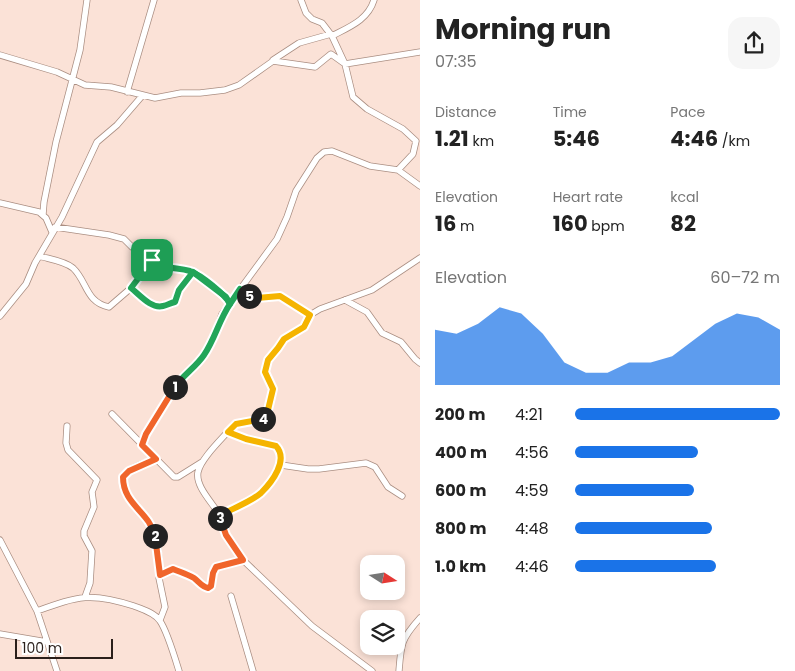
<!DOCTYPE html>
<html lang="en">
<head>
<meta charset="utf-8">
<style>
	:root { --surface:#fff; --page:#f6f6f6; --text:#222; --muted:#767676; --accent:#1a73e8 }
	body { margin:0; font-family:Poppins,sans-serif; background:var(--page); color:var(--text); height:100vh; display:flex; flex-direction:column; font-size:19px; white-space:nowrap }
	* { box-sizing:border-box; margin:0 }
	p { font-size:16px; color:var(--muted) }
	.icon { flex:none; width:28px; height:28px; fill:none; stroke:currentColor; stroke-width:2; stroke-linecap:round; stroke-linejoin:round }
	.map { position:relative; flex:1; overflow:hidden }
	.panel { display:flex; flex-direction:column; background:var(--surface); width:375px }
	.panel>* { flex:none }
	.needle { width:32px; rotate:102deg }
	.controls { position:absolute; left:360px; top:555px; display:grid; gap:10px }
	.controls a { display:grid; place-items:center; width:45px; height:45px; border-radius:10px; background:var(--surface); box-shadow:0 2px 8px #0003; font-size:25px }
	.scale { position:absolute; left:15px; bottom:12px; width:98px; box-sizing:border-box; padding-left:5px; border:2px solid #2a1f1a; border-top:0; font-size:14px; line-height:18px; white-space:nowrap; color:#2a1f1a; -webkit-text-stroke:4px #fff; paint-order:stroke }
	.pin { position:absolute; display:grid; place-items:center; width:42px; height:42px; color:#fff; margin:-21px; border-radius:10px; box-shadow:0 2px 8px #0006 }
	.km { position:absolute; width:25px; height:25px; margin:-12px; border-radius:50%; background:#222; color:#fff; font-size:14px; line-height:25px; text-align:center }
	.round { display:grid; place-items:center; flex:none; width:52px; height:52px; border-radius:15px; background:var(--page) }
	.head { display:flex; align-items:center; justify-content:space-between; height:85px; padding:0 15px }
	h1 { font-size:28px; font-weight:700; line-height:38px }
	.stats { display:grid; grid-template-columns:repeat(3,1fr); gap:8px; height:85px; padding:5px 15px }
	.stats div { display:grid; align-content:center }
	.stats b { font-size:21px; font-weight:700 }
	.stats small { font-size:14px; font-weight:400 }
	.stats p { font-size:14px }
	.chart { height:140px; padding:10px 15px }
	.chart p { display:flex; justify-content:space-between }
	.chart svg { width:100%; height:90px; margin-top:5px; fill:var(--accent); opacity:.7 }
	ul { padding:0 15px; list-style:none; font-size:16px }
	li { display:grid; grid-template-columns:80px 60px 1fr; align-items:center; height:38px }
	li i { height:12px; border-radius:6px; background:var(--accent) }
	main { display:flex; flex:1; min-height:0 }
	.map>svg:first-child { display:block }
</style>
</head>
<body>
<main>
<div class="map">
<svg width="420" height="671" viewBox="0 0 420 671">
	<rect width="100%" height="100%" fill="#fbe2d7"/>
	<g fill="none" stroke-linecap="round" stroke-linejoin="round">
		<defs>
			<path id="street" d="M301,0L306,13L312,19L322,23L332,36L345,64L353,97L367,109L403,129L416,141L413,154L398,170
				M332,36C349,27 368,20 374,0
				M0,55L57,72L85,85L111,87L155,98L181,93H200L225,90L239,85L273,61L315,67L331,54L345,64L420,52
				M273,60L299,43L331,34
				M127,92L154,0
				M0,203L39,212L46,218L52,232
				M43,214L44,202L56,142L80,50L87,0
				M55,227L109,235L124,239L132,247L161,266L188,271L196,274L226,297L230,303
				M39,256C49,259 65,261 73,268C87,281 86,303 109,307L131,288L152,260
				M131,288C139,295 151,309 163,306C168,305 170,303 175,303L178,295L177,293L193,272
				M240,289L253,298L279,296L310,315
				M345,300L367,312L382,333L401,342L415,359L420,363
				M0,316L26,284L35,263L62,217L97,142L117,125L142,96
				M112,414L174,477H178L202,462
				M67,426L66,443L68,450L97,480L92,492L94,507L84,531V536L92,551L90,583L85,597
				M142,445L146,434L180,380L203,356L214,337L222,314L277,239L287,217L296,191L317,158L324,152L332,151L370,166L398,170L420,186
				M156,459C142,464 121,468 124,485C127,505 148,514 155,533C159,546 159,561 160,575
				M281,465L308,469H319L366,463L375,467L388,487L402,496
				M219,516C231,509 251,502 261,493C272,483 289,459 275,446L246,439L228,432
				M0,540L37,611L57,671
				M231,596L253,671
				M37,611C79,596 91,592 134,606C142,609 155,613 160,621C167,631 175,658 179,671
				M160,620L165,607L159,578L162,573L173,569C180,572 187,574 194,578C199,582 202,586 208,588L211,586L213,573L216,567L243,560
				M0,634L47,642
				M372,671L312,626L243,560C237,552 230,544 226,534C224,529 222,522 220,516C214,504 195,487 198,472C201,458 223,438 233,426L236,424L262,420L265,418L273,389L265,372L268,360L285,339L304,327L310,315L320,309L372,290L420,258
				M399,671C401,644 401,639 420,618"/>
		</defs>
		<use href="#street" stroke="#aa8e82" stroke-width="7"/>
		<use href="#street" stroke="#fff" stroke-width="5.5"/>
	</g>
	<g fill="none" stroke-linecap="round" stroke-linejoin="round">
		<defs>
			<path id="split-1" d="M152,260C166,270 175,267 190,271C201,275 225,294 230,304C219,320 215,339 204,355C196,367 183,375 175,387"/>
			<path id="split-2" d="M155,536C149,511 123,505 123,477L129,471L156,459L142,445L146,434L175,387"/>
			<path id="split-3" d="M155,536L160,575L173,569C180,572 187,574 194,578C199,582 202,587 208,588L211,586L213,573L216,567L243,560L226,535L220,518"/>
			<path id="split-4" d="M220,518L219,516C231,509 251,502 261,493C272,482 289,460 276,446L246,439L228,432L236,424L263,419"/>
			<path id="split-5" d="M249,296L257,298L280,296L310,315L304,327L284,339L278,348L268,360L265,372L273,389L267,414L263,419"/>
			<path id="split-6" d="M152,260L131,288C140,295 151,309 163,306C168,305 170,303 175,302L179,290L193,272L226,297L230,304L240,289L249,296"/>
		</defs>
		<use href="#split-1" stroke="#fff" stroke-width="10"/>
		<use href="#split-2" stroke="#fff" stroke-width="10"/>
		<use href="#split-3" stroke="#fff" stroke-width="10"/>
		<use href="#split-4" stroke="#fff" stroke-width="10"/>
		<use href="#split-5" stroke="#fff" stroke-width="10"/>
		<use href="#split-6" stroke="#fff" stroke-width="10"/>
		<use href="#split-1" stroke="#22a559" stroke-width="6"/>
		<use href="#split-2" stroke="#f0652b" stroke-width="6"/>
		<use href="#split-3" stroke="#f0652b" stroke-width="6"/>
		<use href="#split-4" stroke="#f5b400" stroke-width="6"/>
		<use href="#split-5" stroke="#f5b400" stroke-width="6"/>
		<use href="#split-6" stroke="#22a559" stroke-width="6"/>
	</g>
</svg>
<div class="controls">
<a><svg class="needle" viewBox="-14 -14 28 28"><path d="M0-13l5 13h-10z" fill="#e53935"/><path d="M0 13l5-13h-10z" fill="#767676"/></svg></a>
<a><svg class="icon" aria-label="layers" viewBox="0 0 24 24"><path d="M12 4l9 5-9 5-9-5zM3 14l9 5 9-5"/></svg></a>
</div>
<div class="scale">100 m</div>
<div class="pin" style="left:152px;top:260px;background:#1e9e55"><svg class="icon" aria-label="arrive" viewBox="0 0 24 24"><path d="M6 21V4h12l-3 4 3 4H6"/></svg></div>
<b class="km" style="left:175px;top:387px">1</b>
<b class="km" style="left:155px;top:536px">2</b>
<b class="km" style="left:220px;top:518px">3</b>
<b class="km" style="left:263px;top:419px">4</b>
<b class="km" style="left:249px;top:296px">5</b>
</div>
<section class="panel">
<div class="head"><div><h1>Morning run</h1><p>07:35</p></div><a class="round"><svg class="icon" aria-label="share" viewBox="0 0 24 24"><path d="M12 15V3M7 8l5-5 5 5M5 13v7h14v-7"/></svg></a></div>
<div class="stats">
<div><p>Distance</p><b>1.21<small> km</small></b></div>
<div><p>Time</p><b>5:46</b></div>
<div><p>Pace</p><b>4:46<small> /km</small></b></div>
</div>
<div class="stats">
<div><p>Elevation</p><b>16<small> m</small></b></div>
<div><p>Heart rate</p><b>160<small> bpm</small></b></div>
<div><p>kcal</p><b>82</b></div>
</div>
<div class="chart"><p><span>Elevation</span>60–72 m</p>
<svg viewBox="0 0 160 44" preserveAspectRatio="none"><path d="M0 44V17L10 19L20 14L30 6L40 9L50 19L60 33L70 38L80 38L90 33L100 33L110 30L120 22L130 14L140 9L150 11L160 17V44z"/></svg>
</div>
<ul>
<li><b>200 m</b>4:21<i style="width:100%"></i></li>
<li><b>400 m</b>4:56<i style="width:60%"></i></li>
<li><b>600 m</b>4:59<i style="width:58%"></i></li>
<li><b>800 m</b>4:48<i style="width:67%"></i></li>
<li><b>1.0 km</b>4:46<i style="width:69%"></i></li>
</ul>
</section>
</main>
</body>
</html>
